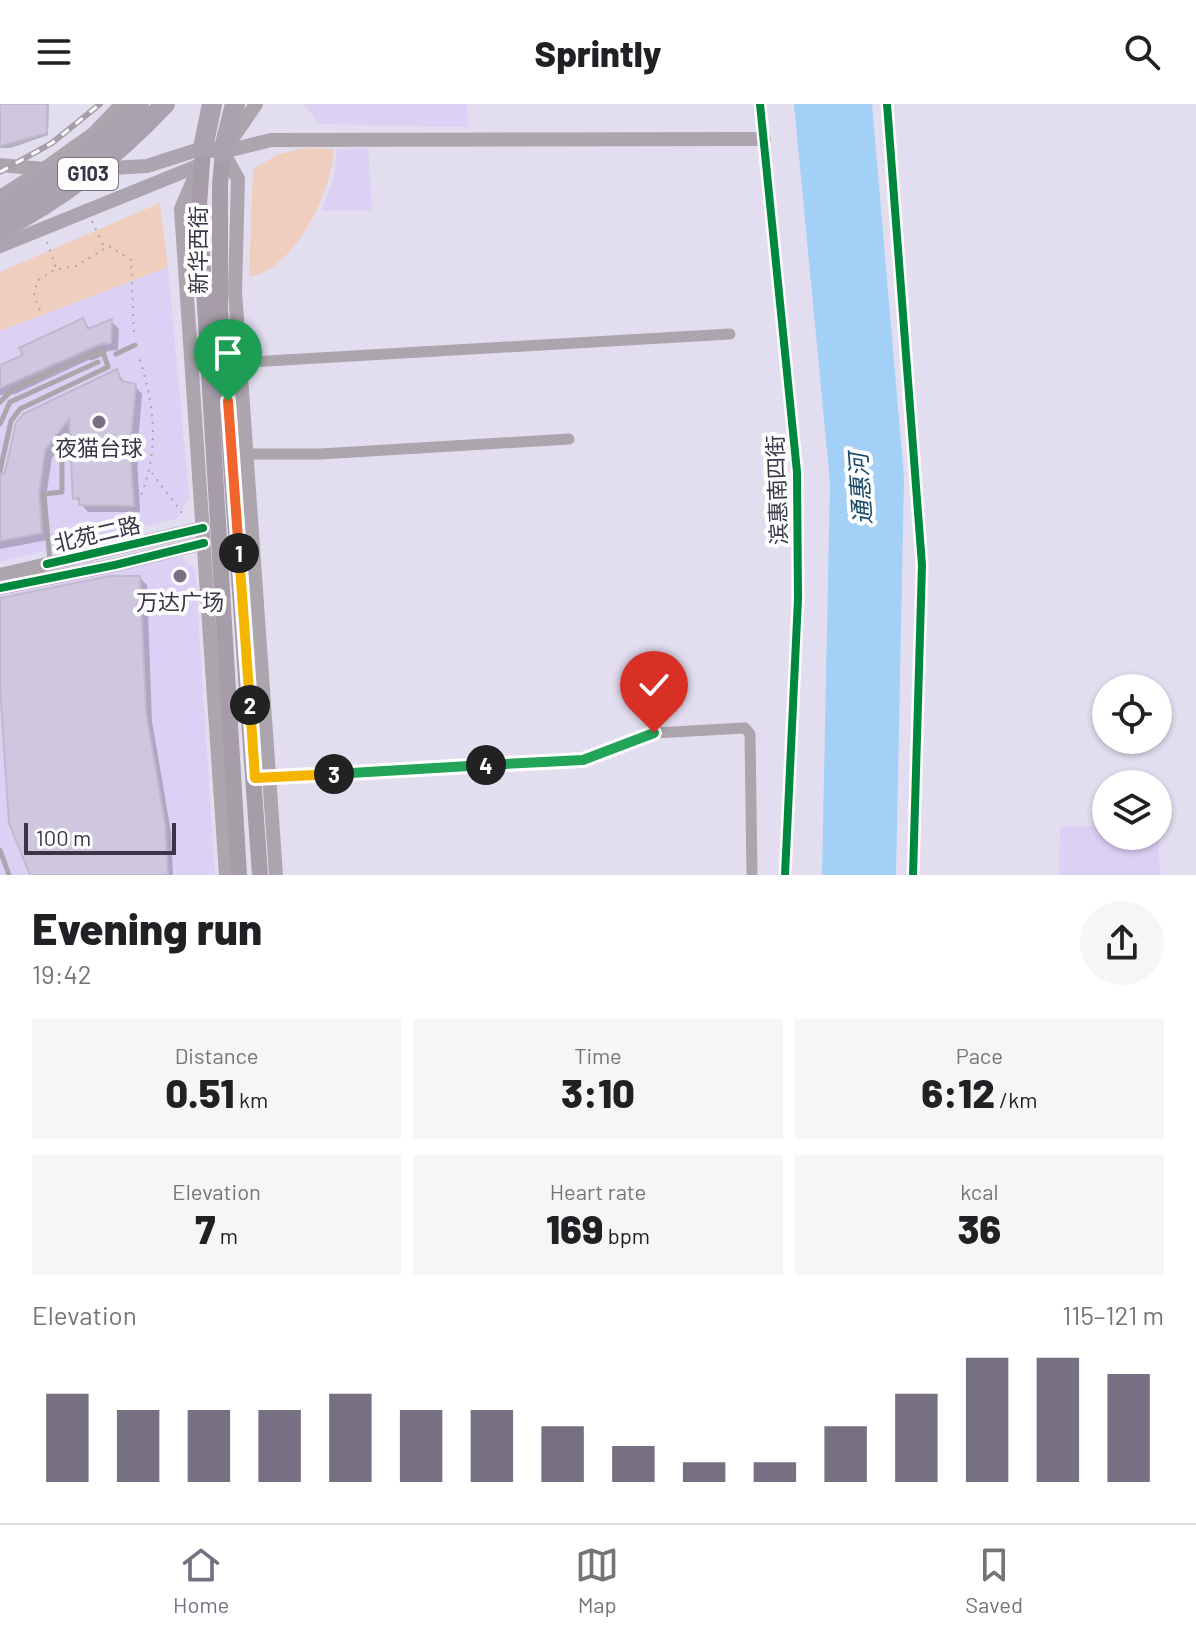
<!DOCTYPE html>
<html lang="en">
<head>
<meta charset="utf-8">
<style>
	:root { --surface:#fff; --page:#f6f6f6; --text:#202124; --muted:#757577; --line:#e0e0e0; --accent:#767082 }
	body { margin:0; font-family:Barlow,"Noto Sans SC",sans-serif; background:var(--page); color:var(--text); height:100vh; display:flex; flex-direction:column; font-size:30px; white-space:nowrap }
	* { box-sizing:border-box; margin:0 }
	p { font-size:26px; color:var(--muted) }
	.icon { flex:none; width:44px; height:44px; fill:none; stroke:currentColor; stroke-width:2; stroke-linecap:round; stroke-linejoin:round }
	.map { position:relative; height:771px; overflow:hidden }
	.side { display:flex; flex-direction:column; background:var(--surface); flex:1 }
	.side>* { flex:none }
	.tools { position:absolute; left:1092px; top:570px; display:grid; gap:16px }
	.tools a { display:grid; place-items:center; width:80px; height:80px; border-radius:50%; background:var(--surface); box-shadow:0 2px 6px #0004; font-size:40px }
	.scale { position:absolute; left:24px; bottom:20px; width:152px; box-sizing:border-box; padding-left:8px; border:4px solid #3b3647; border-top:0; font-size:22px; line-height:28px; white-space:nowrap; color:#3b3647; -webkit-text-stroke:6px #fdfdfd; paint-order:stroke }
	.pin { position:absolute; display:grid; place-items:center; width:68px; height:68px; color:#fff; margin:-82px -34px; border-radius:50% 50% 50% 0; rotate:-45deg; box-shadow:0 0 8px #0007 }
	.pin .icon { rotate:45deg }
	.km { position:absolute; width:40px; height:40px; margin:-20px; border-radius:50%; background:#222; color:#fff; font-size:22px; line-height:40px; text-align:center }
	.round { display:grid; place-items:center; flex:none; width:84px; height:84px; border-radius:42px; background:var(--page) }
	.head { display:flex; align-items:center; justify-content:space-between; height:136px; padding:0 32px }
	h1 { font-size:44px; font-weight:800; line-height:60px }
	.stats { display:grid; grid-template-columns:repeat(3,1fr); gap:12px; height:136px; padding:8px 32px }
	.stats div { display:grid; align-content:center; border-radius:0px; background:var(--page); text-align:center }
	.stats b { font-size:40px; font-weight:800 }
	.stats small { font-size:22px; font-weight:400 }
	.stats p { font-size:22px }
	.chart { height:224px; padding:16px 32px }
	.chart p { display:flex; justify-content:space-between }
	.chart svg { width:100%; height:144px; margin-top:8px; stroke:var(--accent); stroke-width:6 }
	header { display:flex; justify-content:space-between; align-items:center; height:104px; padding:0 32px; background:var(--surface); font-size:36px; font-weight:800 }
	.tabs { display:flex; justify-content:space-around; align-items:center; height:112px; border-top:2px solid var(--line); background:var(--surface); font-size:22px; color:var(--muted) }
	.tabs a { display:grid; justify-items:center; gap:4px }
	.tabs .active { color:var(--accent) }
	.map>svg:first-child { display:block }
</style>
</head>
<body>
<header><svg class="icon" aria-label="menu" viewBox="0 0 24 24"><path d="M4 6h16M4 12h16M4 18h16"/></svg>Sprintly<svg class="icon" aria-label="search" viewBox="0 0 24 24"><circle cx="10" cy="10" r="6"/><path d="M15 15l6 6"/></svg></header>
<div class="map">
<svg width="1196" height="771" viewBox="0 0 1196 771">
	<rect width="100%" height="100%" fill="#e3ddf0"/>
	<path fill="#dcd0f5" d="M304,0H467L468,23L318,20Z
		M368,44L372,106L321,107L334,74L337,45Z
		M168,163L189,393L178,414L0,458V227Z
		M180,452L195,465L215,771H0V490Z
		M1158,721L1160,771H1059L1060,723L1106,722V732H1158Z"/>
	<path fill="#f0cebd" d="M304,44L334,45C332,87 295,166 249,173L253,65L277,51Z
		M160,99L168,163L0,227V168Z"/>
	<path fill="#a3d0f6" d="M794,0H872L904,374L896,771H822L830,378Z"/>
	<path fill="#0003" d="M0,0H49L48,31L11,44H0Z
		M82,216L91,225L111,217L119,225L118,246L108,247L15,290L0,291V263L26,252Z
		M117,268L126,280L135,282L142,290L137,352L140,408H88L81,400L75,394L72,327L52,354L45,399L48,436L0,445V373Z
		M140,474L147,481L152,617L171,728L173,771H32L0,554V509Z"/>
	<path fill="#cfc6e0" stroke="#bfbacb" stroke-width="2" d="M0,0H47V29L0,42Z
		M83,214L88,225L112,215L111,239L100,240L0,284V261L23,251L19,244Z
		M117,265L121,277L136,280L130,343L134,402L79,401V394L73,395L69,315L45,346L39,390L42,429L0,437V372L5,368L16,319L23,310Z
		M110,472H140L146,608L165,720L168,771H30L9,719L0,583V494Z"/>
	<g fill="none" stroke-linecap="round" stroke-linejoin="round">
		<path stroke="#aca6af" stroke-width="2" stroke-dasharray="2 6" stroke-linecap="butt" d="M92,117L104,143
			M47,138L56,164
			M40,206L34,192L37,177L54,166L76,162L109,142L131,156L134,232
			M152,369L185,413
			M57,439L127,418C161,364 158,309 138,250"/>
		<path stroke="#aca5ad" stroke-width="5" d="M116,250L135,241
			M91,254L103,249
			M0,298L13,285L102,245L108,263L20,305L11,317L0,367
			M0,320L10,298L98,258
			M50,458L44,390L62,388V338L58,336
			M0,746L9,771"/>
		<path stroke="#aca5ad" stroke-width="11" d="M760,0L797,368L798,495L785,771
			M887,0L922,461L913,771
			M232,259L730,230
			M248,350H320L569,335
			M263,674L583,656L654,629L745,624L750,630L752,771"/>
		<path stroke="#aca5ad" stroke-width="14" d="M228,41L256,0
			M223,48L238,75L235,187L276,771
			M223,48L271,36L764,35
			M0,61L44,65L93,30L122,0
			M198,65L181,105L226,771
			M0,471L203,424
			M0,484L115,461L204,439"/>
		<path stroke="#aca4af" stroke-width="14" d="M93,65L147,62L203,44
			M0,93L44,65H68
			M0,142L200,61"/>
		<path stroke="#a69da9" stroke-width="16" d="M214,46L203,44L199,101L239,771
			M223,48L220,80V205L260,771"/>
		<path stroke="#aaa2af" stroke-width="20" d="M203,44L212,0
			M223,48L235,0
			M0,108C51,78 100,45 139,0
			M0,126C63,94 117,51 165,0"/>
		<defs>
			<path id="rail" d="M0,68L52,39L100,0"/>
		</defs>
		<use href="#rail" stroke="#a59fa9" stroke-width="6"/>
		<use href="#rail" stroke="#fdfdfd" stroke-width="3" stroke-dasharray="9" stroke-linecap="butt"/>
		<defs>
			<path id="cycleway" d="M760,0L797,368L798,495L785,771
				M887,0L922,461L913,771
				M47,460L203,424
				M0,484L115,461L204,439"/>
		</defs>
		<use href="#cycleway" stroke="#fdfdfd" stroke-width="13"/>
		<use href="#cycleway" stroke="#00873e" stroke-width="8"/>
	</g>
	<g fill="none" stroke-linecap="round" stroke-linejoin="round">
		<defs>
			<path id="split-1" d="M228,297L239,449"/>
			<path id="split-2" d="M239,449L250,601"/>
			<path id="split-3" d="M250,601L255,674L334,670"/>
			<path id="split-4" d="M334,670L486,661"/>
			<path id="split-5" d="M486,661L583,656L654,629"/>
		</defs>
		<use href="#split-1" stroke="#fff" stroke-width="16"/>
		<use href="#split-2" stroke="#fff" stroke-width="16"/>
		<use href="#split-3" stroke="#fff" stroke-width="16"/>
		<use href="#split-4" stroke="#fff" stroke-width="16"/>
		<use href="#split-5" stroke="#fff" stroke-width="16"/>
		<use href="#split-1" stroke="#f0652b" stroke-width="10"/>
		<use href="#split-2" stroke="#f5b400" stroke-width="10"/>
		<use href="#split-3" stroke="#f5b400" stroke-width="10"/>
		<use href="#split-4" stroke="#22a559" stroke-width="10"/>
		<use href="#split-5" stroke="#22a559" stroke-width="10"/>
	</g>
	<g fill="#767082" stroke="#fdfdfd" stroke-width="3">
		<circle cx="99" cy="318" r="8"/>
		<circle cx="180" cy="472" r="8"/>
	</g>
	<g text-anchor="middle" stroke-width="8" stroke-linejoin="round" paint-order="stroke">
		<rect fill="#fdfdfd" stroke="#75727e" stroke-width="2" x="58" y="54" width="60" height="32" rx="6"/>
		<g font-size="20" font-weight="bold" fill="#3b3647">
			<text x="88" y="77">G103</text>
		</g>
		<g font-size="22" fill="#3b3647" stroke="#fdfdfd">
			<text transform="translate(198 146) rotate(-90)" y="8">新华西街</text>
			<text transform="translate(777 386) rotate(-92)" y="8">滨惠南四街</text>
			<text transform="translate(97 430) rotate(-13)" y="8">北苑二路</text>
		</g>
		<g font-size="22" fill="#3b3647" stroke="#fdfdfd">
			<text x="99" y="352">夜猫台球</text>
			<text x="180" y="506">万达广场</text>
		</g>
		<g font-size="24" font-style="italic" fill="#184b6a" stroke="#fdfdfd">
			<text transform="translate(861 385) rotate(-94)" y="8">通惠河</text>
		</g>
	</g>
</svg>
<div class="tools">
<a><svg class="icon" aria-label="locate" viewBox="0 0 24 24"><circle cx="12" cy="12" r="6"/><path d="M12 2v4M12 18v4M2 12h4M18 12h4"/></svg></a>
<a><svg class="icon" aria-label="layers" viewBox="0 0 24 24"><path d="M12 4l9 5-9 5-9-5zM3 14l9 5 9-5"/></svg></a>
</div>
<div class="scale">100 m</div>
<div class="pin" style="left:228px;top:297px;background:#1e9e55"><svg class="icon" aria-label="arrive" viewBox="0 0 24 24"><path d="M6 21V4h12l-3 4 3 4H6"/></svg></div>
<div class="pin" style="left:654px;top:629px;background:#d93025"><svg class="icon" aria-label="check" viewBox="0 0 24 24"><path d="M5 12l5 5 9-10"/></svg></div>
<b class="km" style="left:239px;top:449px">1</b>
<b class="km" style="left:250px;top:601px">2</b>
<b class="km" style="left:334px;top:670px">3</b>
<b class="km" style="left:486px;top:661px">4</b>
</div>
<section class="side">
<div class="head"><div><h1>Evening run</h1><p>19:42</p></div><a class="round"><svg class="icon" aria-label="share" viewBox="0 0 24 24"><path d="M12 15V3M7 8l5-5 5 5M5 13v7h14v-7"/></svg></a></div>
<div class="stats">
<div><p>Distance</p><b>0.51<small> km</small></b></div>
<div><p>Time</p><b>3:10</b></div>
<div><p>Pace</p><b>6:12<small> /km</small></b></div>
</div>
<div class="stats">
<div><p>Elevation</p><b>7<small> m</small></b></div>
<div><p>Heart rate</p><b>169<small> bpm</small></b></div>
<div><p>kcal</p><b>36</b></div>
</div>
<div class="chart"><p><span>Elevation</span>115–121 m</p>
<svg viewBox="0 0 160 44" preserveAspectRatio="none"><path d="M5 44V17M15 44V22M25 44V22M35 44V22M45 44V17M55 44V22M65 44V22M75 44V27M85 44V33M95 44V38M105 44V38M115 44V27M125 44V17M135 44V6M145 44V6M155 44V11"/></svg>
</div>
</section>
<nav class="tabs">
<a class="active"><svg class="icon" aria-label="home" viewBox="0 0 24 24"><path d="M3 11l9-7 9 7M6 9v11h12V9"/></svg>Home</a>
<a><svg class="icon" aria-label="map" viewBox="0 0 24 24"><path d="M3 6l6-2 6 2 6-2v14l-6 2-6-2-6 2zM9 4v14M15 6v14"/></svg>Map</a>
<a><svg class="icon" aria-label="saved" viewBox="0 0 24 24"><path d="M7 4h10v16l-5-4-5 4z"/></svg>Saved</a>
</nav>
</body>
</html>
